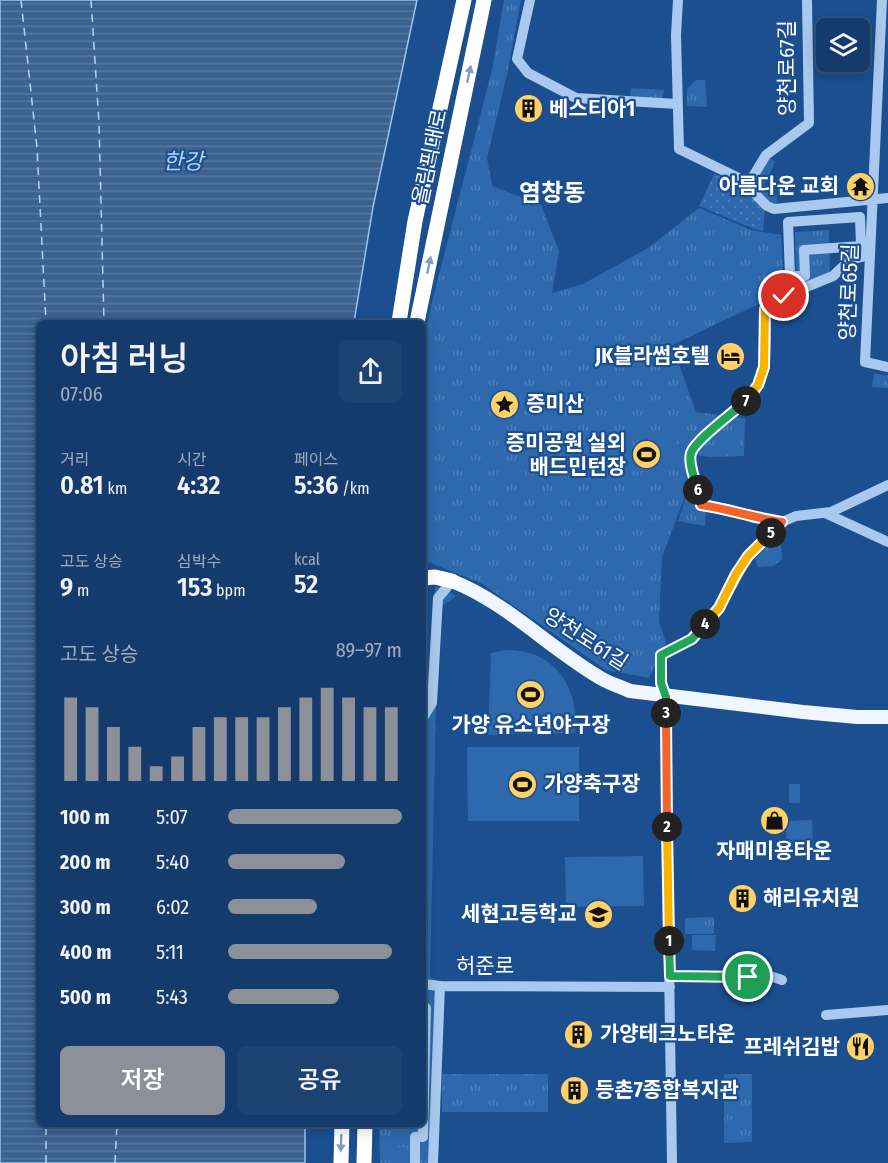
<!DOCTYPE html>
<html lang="ko">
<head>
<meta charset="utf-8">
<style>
	:root { --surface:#143b6b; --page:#1d4271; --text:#f1f3f6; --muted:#9dadc1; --line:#33557e; --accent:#8c9099 }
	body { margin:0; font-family:"Fira Sans Condensed","Noto Sans KR",sans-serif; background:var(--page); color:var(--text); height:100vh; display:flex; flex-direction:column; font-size:22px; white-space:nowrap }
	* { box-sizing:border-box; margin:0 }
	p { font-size:20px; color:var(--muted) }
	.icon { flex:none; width:33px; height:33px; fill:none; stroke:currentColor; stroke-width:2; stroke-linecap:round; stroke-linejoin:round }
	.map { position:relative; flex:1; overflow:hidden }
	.details { position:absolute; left:36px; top:320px; width:390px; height:807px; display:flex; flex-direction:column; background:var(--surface); border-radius:9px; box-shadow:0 3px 15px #0003,0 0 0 2px var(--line) }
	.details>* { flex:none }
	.buttons { position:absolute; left:816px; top:18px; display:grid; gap:12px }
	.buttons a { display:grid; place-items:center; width:54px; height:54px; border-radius:9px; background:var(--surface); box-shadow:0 3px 15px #0003,0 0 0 2px var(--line); font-size:30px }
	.pin { position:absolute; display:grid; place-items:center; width:51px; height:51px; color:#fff; margin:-26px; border:3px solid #fff; border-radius:50%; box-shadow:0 2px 6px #0007 }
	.km { position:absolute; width:30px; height:30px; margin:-15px; border-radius:50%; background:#222; color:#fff; font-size:16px; line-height:30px; text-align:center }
	.round { display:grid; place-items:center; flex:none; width:63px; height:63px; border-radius:9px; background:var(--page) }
	.head { display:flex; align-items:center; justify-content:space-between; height:102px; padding:0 24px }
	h1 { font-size:33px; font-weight:600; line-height:45px }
	.stats { display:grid; grid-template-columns:repeat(3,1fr); gap:9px; height:102px; padding:6px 24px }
	.stats div { display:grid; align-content:center }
	.stats b { font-size:26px; font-weight:600 }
	.stats small { font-size:16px; font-weight:400 }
	.stats p { font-size:16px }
	.chart { height:168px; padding:12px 24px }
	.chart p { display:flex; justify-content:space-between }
	.chart svg { width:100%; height:108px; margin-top:6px; stroke:var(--accent); stroke-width:6 }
	.primary-button { display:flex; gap:12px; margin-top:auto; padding:12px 24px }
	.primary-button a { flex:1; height:69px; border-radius:9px; background:var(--accent); color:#fff; font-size:24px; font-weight:600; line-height:69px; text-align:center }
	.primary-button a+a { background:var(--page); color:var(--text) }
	ul { padding:0 24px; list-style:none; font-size:20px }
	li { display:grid; grid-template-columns:96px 72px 1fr; align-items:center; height:45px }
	li i { height:15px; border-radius:8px; background:var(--accent) }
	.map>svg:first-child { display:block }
</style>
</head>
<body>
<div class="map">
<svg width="888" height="1163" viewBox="0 0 888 1163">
	<defs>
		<pattern id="grass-dots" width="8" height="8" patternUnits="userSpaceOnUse" patternTransform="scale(1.5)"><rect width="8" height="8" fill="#2e69ad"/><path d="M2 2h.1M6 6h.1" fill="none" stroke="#4d80b9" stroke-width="1.8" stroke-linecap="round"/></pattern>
		<pattern id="park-tufts" width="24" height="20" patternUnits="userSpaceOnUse" patternTransform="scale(1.5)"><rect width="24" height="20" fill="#2e69ad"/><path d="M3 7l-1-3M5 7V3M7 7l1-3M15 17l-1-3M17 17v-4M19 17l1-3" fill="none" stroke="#4d80b9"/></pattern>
		<pattern id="water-rules" width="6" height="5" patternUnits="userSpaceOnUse" patternTransform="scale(1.5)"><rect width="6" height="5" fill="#3c6290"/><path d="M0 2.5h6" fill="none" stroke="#597aa1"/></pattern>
	</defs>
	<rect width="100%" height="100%" fill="#1b4f8f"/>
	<path fill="url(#grass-dots)" d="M714,174L747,186L765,209L763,231L752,228L699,206Z"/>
	<path fill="url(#park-tufts)" d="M504,0H521L507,74L487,158L492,186L541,205L559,251L552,293L583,284L648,248L699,208L751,230L781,235L784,292L672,345L696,412L719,415L693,438L685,450L690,483L662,557L659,621L666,643L649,678L606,670L481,583L423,560V346L431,306L492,70Z
		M696,80H705L707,107L687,106V89Z
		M631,88L664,90L662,102L630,100Z
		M766,155L775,162L764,185L777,195L776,208L768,205L753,183Z
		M829,230L830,272L797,286L795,232Z
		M874,374L888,375V388L872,387Z
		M735,417L745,418L744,456L709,457L695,455L706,442Z
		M690,486L706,509L705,526L678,521Z
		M770,543L781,545L782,559L774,566L758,567L755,559Z
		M435,587H440L456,596L442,606L436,704L430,977L438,981L431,1163H380L379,1124H423V701H430Z
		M812,820L813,852L787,853L786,821Z
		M714,917V934H685V918Z
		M442,1074H548V1112H442Z
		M724,1074H752V1142L724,1143Z"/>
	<path fill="#2e69ad" d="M671,431L679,449L669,454L661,436Z
		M657,437L666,456L660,459L661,462L637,472L628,453Z
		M506,650C554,649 580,687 575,733L488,735L491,653Z
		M467,747H579V821H468Z
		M789,784H800V803H789Z
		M643,856L644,906L566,907L565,857Z
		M692,935H716L715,951L692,950Z
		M390,1124H417V1131L389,1130Z
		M391,1147H407L406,1163H391Z"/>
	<path fill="url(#water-rules)" stroke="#9cc4f0" stroke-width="1.5" d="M0,0H417L373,207L354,322H39V1124H305V1163H0Z"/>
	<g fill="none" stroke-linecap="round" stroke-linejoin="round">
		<path stroke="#b5d3f5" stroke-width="1.5" stroke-dasharray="8 6" stroke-linecap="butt" d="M21,0L37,148L46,322
			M91,0L99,123L104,322
			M46,1163V1124
			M115,1163L117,1124"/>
		<path stroke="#a9c9ee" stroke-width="10" d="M530,0L517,59L528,73L576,98L677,104
			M678,0L676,35L679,149L749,183L758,197L767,206L774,209L888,198
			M882,0L865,362L888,367
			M749,183L766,155L809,123L807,0
			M861,246L860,217L788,222L790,276H805L804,250L861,246L870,248
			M870,251L862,257L850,260L833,276L767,303L765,309C764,333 770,365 757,386C745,405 693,440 691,455C689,468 698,491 701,505L727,509L754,518L782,522L796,516L831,512L888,485
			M825,513L888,542
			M423,718L432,703L438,598L452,581
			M670,976L773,977L782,980
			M423,984L440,986
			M826,1015L888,1010
			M415,1163V1137H423L426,1008H423
			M433,1163L440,986L670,987
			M672,1163L665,697L661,683V655L692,639L719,608L748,556L782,522"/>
		<path stroke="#f0f6ff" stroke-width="14" d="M452,581C508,603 552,651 604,680C612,684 621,687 630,691L803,712L857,717H888"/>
		<path stroke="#fff" stroke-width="15" d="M399,322L415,221L464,0
			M417,322L484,0
			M423,578L435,577L452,581
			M341,1163L342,1124
			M364,1163L365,1124"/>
	</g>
	<defs><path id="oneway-solid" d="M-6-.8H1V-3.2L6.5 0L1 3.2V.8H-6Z" transform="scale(1.5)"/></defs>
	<g fill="#829ec1">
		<use href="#oneway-solid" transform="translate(469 74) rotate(-78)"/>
		<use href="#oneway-solid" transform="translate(429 265) rotate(-78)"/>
		<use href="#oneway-solid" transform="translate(341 1143) rotate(92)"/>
	</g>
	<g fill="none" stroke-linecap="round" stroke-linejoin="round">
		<defs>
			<path id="split-1" d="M669,941L670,976L748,977"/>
			<path id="split-2" d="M667,827L669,941"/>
			<path id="split-3" d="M666,713L667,827"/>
			<path id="split-4" d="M666,713V697L661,683V655L692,639L705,624"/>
			<path id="split-5" d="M705,624L719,608L736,574L748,556L771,533"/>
			<path id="split-6" d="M698,490L701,505C729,509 754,518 782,522L771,533"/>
			<path id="split-7" d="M698,490C695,480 688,463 691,453C695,440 734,412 746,401"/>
			<path id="split-8" d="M746,401L758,385L764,367L765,309L767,303L784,296"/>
		</defs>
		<use href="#split-1" stroke="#fff" stroke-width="12"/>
		<use href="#split-2" stroke="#fff" stroke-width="12"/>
		<use href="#split-3" stroke="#fff" stroke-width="12"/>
		<use href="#split-4" stroke="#fff" stroke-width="12"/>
		<use href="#split-5" stroke="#fff" stroke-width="12"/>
		<use href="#split-6" stroke="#fff" stroke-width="12"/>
		<use href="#split-7" stroke="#fff" stroke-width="12"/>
		<use href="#split-8" stroke="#fff" stroke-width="12"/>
		<use href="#split-1" stroke="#22a559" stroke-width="8"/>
		<use href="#split-2" stroke="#f5b400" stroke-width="8"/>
		<use href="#split-3" stroke="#f0652b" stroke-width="8"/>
		<use href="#split-4" stroke="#22a559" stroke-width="8"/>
		<use href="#split-5" stroke="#f5b400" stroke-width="8"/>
		<use href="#split-6" stroke="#f0652b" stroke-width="8"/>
		<use href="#split-7" stroke="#22a559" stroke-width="8"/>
		<use href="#split-8" stroke="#f5b400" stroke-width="8"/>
	</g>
	<defs>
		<symbol id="building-disc" viewBox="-11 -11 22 22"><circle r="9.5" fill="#ffd166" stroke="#1b4f8f"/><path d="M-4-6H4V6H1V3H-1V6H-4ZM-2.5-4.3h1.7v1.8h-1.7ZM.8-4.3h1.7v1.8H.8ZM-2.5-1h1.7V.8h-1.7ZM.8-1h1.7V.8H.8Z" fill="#111"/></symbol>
		<symbol id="temple-disc" viewBox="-11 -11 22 22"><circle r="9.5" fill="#ffd166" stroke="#1b4f8f"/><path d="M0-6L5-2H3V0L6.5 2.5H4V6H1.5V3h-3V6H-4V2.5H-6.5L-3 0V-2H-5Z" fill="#111"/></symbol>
		<symbol id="hotel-disc" viewBox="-11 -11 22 22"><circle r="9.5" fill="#ffd166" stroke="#1b4f8f"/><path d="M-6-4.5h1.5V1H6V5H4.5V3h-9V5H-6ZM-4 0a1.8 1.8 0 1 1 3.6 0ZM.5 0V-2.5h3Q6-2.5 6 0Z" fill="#111"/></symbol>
		<symbol id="sight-disc" viewBox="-11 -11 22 22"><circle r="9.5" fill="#ffd166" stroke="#1b4f8f"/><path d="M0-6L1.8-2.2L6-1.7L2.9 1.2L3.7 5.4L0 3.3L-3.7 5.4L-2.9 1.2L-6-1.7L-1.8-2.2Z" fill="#111"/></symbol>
		<symbol id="stadium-disc" viewBox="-11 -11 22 22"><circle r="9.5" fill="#ffd166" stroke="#1b4f8f"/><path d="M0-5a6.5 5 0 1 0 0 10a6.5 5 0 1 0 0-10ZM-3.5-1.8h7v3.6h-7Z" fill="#111"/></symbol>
		<symbol id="shop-disc" viewBox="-11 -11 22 22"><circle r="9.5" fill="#ffd166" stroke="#1b4f8f"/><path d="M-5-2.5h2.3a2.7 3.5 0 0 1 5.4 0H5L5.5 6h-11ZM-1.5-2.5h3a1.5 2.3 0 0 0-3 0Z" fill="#111"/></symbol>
		<symbol id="school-disc" viewBox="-11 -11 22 22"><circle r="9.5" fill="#ffd166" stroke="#1b4f8f"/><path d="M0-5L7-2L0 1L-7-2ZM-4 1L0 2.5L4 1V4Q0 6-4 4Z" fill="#111"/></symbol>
		<symbol id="restaurant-disc" viewBox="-11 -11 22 22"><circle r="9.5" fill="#ffd166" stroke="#1b4f8f"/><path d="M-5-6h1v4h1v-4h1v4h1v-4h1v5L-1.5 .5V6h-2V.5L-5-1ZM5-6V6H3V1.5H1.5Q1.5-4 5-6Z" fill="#111"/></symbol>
	</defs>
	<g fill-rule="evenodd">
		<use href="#building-disc" x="512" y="92" width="33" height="33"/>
		<use href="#temple-disc" x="844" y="170" width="33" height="33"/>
		<use href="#hotel-disc" x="714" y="340" width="33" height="33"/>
		<use href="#sight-disc" x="488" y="388" width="33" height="33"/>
		<use href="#stadium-disc" x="630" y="438" width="33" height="33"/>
		<use href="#stadium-disc" x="514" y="678" width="33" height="33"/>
		<use href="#stadium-disc" x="506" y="768" width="33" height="33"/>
		<use href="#shop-disc" x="758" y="804" width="33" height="33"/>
		<use href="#building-disc" x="726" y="882" width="33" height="33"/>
		<use href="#school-disc" x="582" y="898" width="33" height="33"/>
		<use href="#building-disc" x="562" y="1018" width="33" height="33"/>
		<use href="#restaurant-disc" x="844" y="1030" width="33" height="33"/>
		<use href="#building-disc" x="558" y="1074" width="33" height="33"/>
	</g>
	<g text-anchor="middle" stroke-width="4.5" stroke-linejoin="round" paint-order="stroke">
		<g font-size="21" fill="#fff" stroke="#1b4f8f">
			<text transform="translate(787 68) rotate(-90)" y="7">양천로67길</text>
			<text transform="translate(430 157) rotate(-78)" y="7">올림픽대로</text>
			<text transform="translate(849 292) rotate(-88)" y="7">양천로65길</text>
			<text transform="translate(586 639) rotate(33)" y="7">양천로61길</text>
			<text x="485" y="973">허준로</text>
		</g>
		<g font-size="21" font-weight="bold" fill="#fff" stroke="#1b4f8f" text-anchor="start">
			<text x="549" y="116">베스티아1</text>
			<text x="839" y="193" text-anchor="end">아름다운 교회</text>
			<text x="710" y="363" text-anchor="end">JK블라썸호텔</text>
			<text x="526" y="411">증미산</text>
			<text x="626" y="450" text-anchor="end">증미공원 실외<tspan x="626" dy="24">배드민턴장</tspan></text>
			<text x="531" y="732" text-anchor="middle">가양 유소년야구장</text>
			<text x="544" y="791">가양축구장</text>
			<text x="774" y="858" text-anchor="middle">자매미용타운</text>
			<text x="763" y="905">해리유치원</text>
			<text x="577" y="921" text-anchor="end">세현고등학교</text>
			<text x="600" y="1041">가양테크노타운</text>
			<text x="840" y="1054" text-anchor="end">프레쉬김밥</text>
			<text x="595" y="1097">등촌7종합복지관</text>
		</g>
		<g font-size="22" font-style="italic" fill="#b5d3f5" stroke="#1b4f8f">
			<text x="183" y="169">한강</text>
		</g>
		<g font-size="24" font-weight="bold" fill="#fff" stroke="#1b4f8f">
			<text x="552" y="201">염창동</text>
		</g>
	</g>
</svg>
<div class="buttons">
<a><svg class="icon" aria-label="layers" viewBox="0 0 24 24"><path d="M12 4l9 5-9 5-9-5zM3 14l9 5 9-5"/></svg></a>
</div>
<div class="pin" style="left:748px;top:977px;background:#1e9e55"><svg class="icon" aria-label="arrive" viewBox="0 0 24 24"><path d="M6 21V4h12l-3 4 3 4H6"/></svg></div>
<div class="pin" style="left:784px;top:296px;background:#d93025"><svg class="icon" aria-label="check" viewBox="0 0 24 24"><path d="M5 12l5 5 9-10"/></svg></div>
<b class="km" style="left:669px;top:941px">1</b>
<b class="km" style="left:667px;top:827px">2</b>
<b class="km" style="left:666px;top:713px">3</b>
<b class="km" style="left:705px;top:624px">4</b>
<b class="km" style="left:771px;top:533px">5</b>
<b class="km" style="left:698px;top:490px">6</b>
<b class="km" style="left:746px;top:401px">7</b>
<section class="details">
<div class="head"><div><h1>아침 러닝</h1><p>07:06</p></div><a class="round"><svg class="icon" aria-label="share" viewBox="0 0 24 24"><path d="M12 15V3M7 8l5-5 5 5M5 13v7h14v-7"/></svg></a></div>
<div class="stats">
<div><p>거리</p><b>0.81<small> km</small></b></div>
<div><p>시간</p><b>4:32</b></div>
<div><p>페이스</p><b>5:36<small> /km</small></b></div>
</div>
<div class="stats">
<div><p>고도 상승</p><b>9<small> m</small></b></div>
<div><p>심박수</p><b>153<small> bpm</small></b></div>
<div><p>kcal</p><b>52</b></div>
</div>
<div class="chart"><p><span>고도 상승</span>89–97 m</p>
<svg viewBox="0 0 160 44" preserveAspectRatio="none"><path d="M5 44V10M15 44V14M25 44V22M35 44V30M45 44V38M55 44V34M65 44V22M75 44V18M85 44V18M95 44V18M105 44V14M115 44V10M125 44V6M135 44V10M145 44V14M155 44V14"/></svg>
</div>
<ul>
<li><b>100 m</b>5:07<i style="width:100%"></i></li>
<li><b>200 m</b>5:40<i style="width:67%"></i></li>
<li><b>300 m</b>6:02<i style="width:51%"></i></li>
<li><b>400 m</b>5:11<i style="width:94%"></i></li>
<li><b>500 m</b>5:43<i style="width:64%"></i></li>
</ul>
<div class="primary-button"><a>저장</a><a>공유</a></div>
</section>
</div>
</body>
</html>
